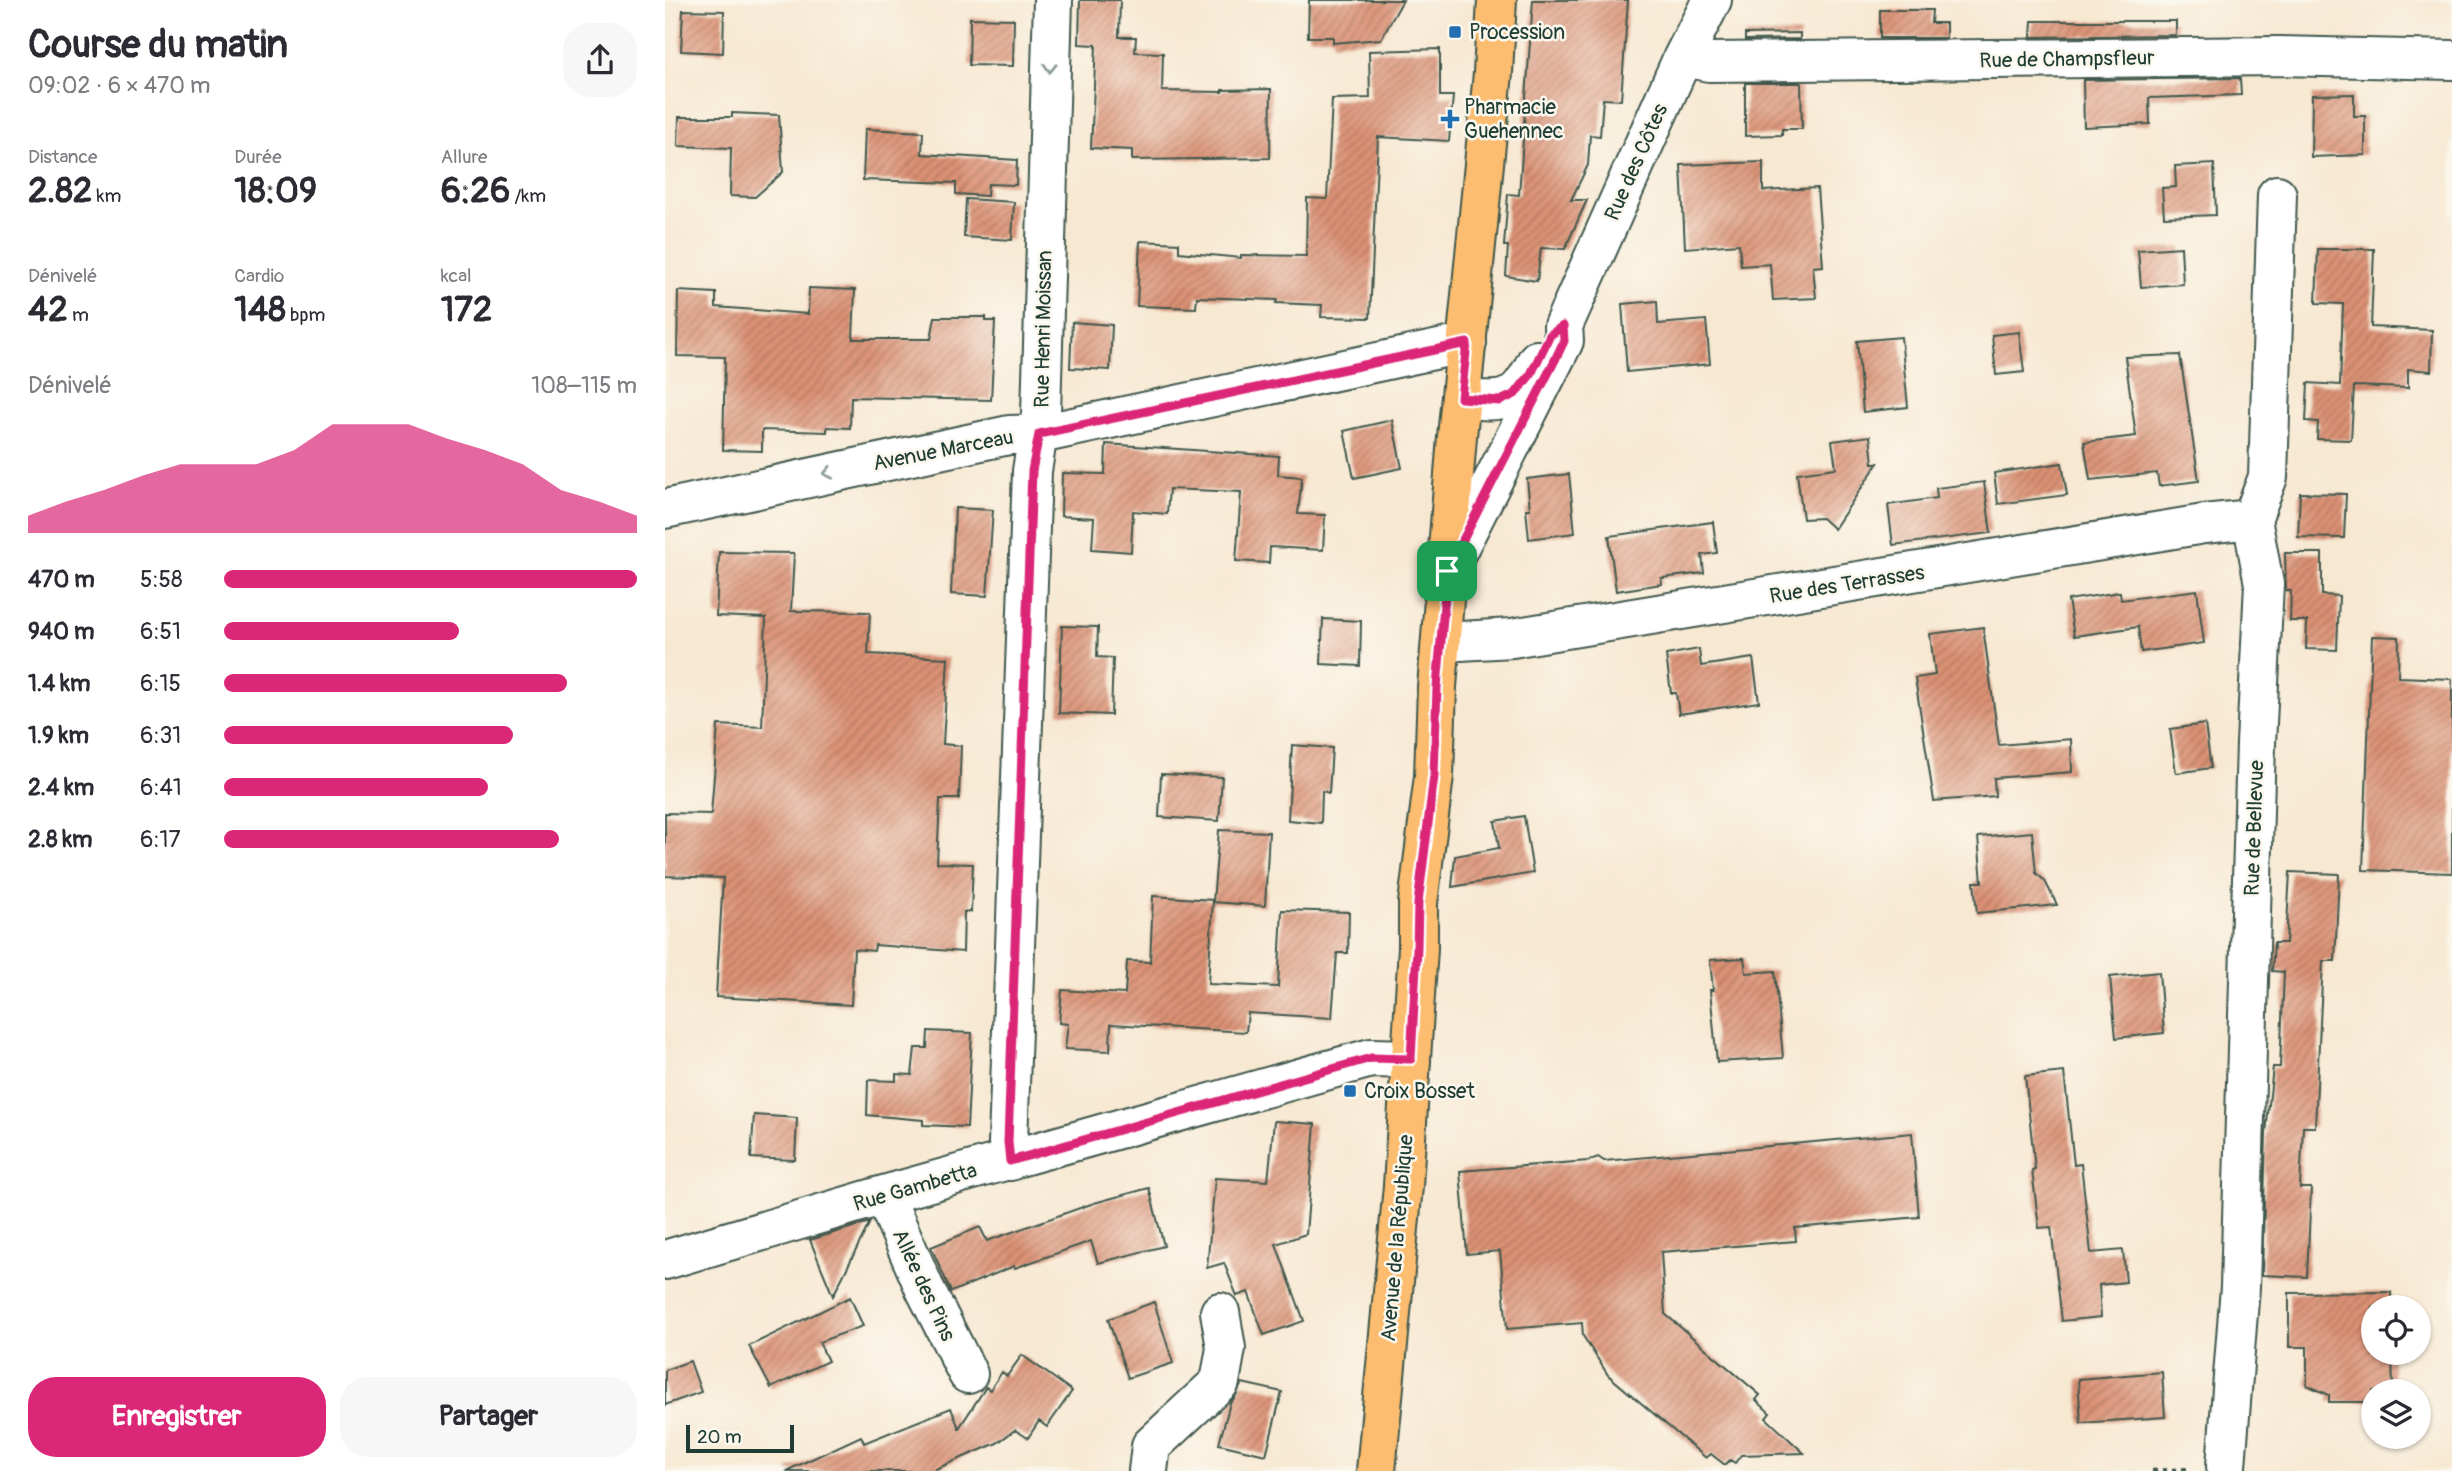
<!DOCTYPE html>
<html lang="fr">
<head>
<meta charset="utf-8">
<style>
	:root { --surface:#fff; --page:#f7f7f7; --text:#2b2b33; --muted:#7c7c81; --accent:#db2777 }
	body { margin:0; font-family:Pangolin,sans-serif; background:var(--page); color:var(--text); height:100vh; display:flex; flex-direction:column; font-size:26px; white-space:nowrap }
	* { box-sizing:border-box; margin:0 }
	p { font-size:23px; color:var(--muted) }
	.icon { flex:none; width:38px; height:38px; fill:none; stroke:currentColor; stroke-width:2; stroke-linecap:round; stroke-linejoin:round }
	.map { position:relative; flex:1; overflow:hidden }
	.panel { display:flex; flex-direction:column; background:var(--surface); width:665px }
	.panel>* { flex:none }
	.fabs { position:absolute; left:1696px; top:1295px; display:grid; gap:14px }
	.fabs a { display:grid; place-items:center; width:70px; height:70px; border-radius:50%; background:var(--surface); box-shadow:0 2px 5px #0004; font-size:35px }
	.scale { position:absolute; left:21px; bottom:18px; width:108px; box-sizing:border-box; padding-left:7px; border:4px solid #1f3d34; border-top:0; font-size:19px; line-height:24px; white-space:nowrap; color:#1f3d34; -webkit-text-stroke:5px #fbf7ec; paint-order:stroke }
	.pin { position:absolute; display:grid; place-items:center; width:60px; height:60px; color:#fff; margin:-30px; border-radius:14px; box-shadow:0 4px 10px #0006 }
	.round { display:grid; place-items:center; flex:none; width:74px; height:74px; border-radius:28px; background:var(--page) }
	.overview { display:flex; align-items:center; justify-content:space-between; height:119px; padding:0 28px }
	h1 { font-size:38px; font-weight:700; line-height:52px }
	.metrics { display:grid; grid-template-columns:repeat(3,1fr); gap:10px; height:119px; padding:7px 28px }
	.metrics div { display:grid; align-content:center }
	.metrics b { font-size:35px; font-weight:700 }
	.metrics small { font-size:19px; font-weight:400 }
	.metrics p { font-size:19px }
	.chart { height:196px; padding:14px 28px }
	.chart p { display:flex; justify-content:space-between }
	.chart svg { width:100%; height:126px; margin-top:7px; fill:var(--accent); opacity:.7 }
	.button { display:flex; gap:14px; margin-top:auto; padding:14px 28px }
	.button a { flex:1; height:80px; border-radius:28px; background:var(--accent); color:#fff; font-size:28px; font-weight:700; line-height:80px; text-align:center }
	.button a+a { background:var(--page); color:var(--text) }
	ul { padding:0 28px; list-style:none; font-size:23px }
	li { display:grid; grid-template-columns:112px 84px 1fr; align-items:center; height:52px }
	li i { height:18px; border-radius:9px; background:var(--accent) }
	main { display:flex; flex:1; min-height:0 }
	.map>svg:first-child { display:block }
</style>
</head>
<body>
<main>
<section class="panel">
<div class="overview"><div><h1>Course du matin</h1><p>09:02 · 6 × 470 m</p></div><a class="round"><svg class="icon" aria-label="share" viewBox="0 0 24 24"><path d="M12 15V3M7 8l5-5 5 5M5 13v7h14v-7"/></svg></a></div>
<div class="metrics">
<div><p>Distance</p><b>2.82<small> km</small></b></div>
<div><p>Durée</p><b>18:09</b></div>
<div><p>Allure</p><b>6:26<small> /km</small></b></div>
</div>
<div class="metrics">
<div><p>Dénivelé</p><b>42<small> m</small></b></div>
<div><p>Cardio</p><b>148<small> bpm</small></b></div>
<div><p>kcal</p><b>172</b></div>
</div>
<div class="chart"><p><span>Dénivelé</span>108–115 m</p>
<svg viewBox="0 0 160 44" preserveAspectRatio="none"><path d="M0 44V38L10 33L20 29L30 24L40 20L50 20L60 20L70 15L80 6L90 6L100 6L110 11L120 15L130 20L140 29L150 33L160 38V44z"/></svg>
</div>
<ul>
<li><b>470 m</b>5:58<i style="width:100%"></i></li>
<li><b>940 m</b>6:51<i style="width:57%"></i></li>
<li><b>1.4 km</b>6:15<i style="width:83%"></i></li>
<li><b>1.9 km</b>6:31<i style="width:70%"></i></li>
<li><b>2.4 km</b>6:41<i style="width:64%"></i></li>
<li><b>2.8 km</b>6:17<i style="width:81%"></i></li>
</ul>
<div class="button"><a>Enregistrer</a><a>Partager</a></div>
</section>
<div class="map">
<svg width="1787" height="1471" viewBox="0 0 1787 1471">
	<defs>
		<pattern id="building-hatch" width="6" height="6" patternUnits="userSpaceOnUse" patternTransform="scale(1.75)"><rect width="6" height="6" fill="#db9174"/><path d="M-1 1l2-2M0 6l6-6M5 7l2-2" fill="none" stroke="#b17860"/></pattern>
	</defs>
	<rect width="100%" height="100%" fill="#fbf7ec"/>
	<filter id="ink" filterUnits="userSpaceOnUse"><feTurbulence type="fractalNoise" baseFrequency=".0143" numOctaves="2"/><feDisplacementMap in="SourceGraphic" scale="14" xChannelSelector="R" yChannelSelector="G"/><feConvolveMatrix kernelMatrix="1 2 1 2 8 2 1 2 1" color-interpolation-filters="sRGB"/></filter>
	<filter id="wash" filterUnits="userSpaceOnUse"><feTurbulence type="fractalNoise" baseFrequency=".00686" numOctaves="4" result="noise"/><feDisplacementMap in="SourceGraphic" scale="28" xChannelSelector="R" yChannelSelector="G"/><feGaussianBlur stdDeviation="1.57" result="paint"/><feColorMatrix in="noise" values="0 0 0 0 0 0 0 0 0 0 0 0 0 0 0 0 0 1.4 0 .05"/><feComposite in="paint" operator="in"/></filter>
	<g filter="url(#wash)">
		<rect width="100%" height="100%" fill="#f7e8d2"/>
		<g id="blocks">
			<path fill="url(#building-hatch)" d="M415,0H455L454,37H471L470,52L498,53L497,91L557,92V90L606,89L605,158L467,160V150L426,148L431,45L414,44Z
				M644,0H738L716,39L668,43V37H643Z
				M868,0H963L956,100L938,99L935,136L925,135L923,165L906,200H922L900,249L876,248L872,281L841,276L843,246H839L843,194L854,195Z
				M18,10L59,11L58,53L16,51Z
				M1215,10H1267L1266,23H1281V38H1215Z
				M305,18L349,19L348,66L304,65Z
				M1367,21H1511V35L1366,37Z
				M1135,33V39L1080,40V34Z
				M775,49V96H788L784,141L713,137L705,318L656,317L657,305L611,303L612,300L532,297L531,308L472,306L475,241L514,243V252L576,258V255L641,256L642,198L662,199L667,99L705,98L704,51Z
				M1575,78L1576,95L1484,98L1485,124L1419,127L1418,80Z
				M1080,83H1136L1137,129H1117V135L1080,136Z
				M1689,94V116H1700V155L1646,157L1647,95Z
				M67,113L114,115L118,172L90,197L65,196L66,148L13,146L14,117H67Z
				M200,129L258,132L257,154L352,160L351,185L323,184L322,196L291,194V183L198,180Z
				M1098,162V191L1152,188L1158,266L1148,267L1151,298L1108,300L1105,264L1076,266L1074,244L1020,248L1016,165Z
				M1549,164L1551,215L1499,217L1497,188L1511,187L1510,166Z
				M301,199L349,202L347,240L299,237Z
				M1516,247L1518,284L1476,287L1473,250Z
				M1653,249H1709L1706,327L1767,330L1766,371L1743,369V388L1689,386L1686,440L1652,439L1653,422L1641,421L1643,383L1675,385L1678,304L1651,303Z
				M144,288L190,290L188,339H266L270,317H321V321H330L326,400L186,397L185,428L162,427V432L97,430V451L58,450L60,357L12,356L13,291L51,293V307L143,314Z
				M992,301L993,324L1041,320L1045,364L962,372L957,304Z
				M407,322L447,325L445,370L405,368Z
				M1354,332L1359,372L1331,375L1327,335Z
				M1236,337L1243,407L1198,412L1192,341Z
				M1515,355L1534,481L1494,486L1492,473L1425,480L1419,442L1471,436L1460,357Z
				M727,420L737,468L689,478L679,431Z
				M1205,436L1208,463H1213L1169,529L1157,518L1138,519L1132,473L1171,468L1167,441Z
				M441,444L614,456L613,475L637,477L633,514L660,515L658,550L605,547L604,563L571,561L576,492L504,489L502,514L468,511L466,552L427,549L429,518L396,516L397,473L440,474Z
				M1397,463L1402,495L1333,504L1329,473Z
				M904,474L910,533L864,539L861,509H865L862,479Z
				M1319,482L1326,533L1228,545L1223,505L1272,498L1271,488Z
				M1635,493L1681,494L1679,538L1633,537Z
				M290,508L328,510L322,596L286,594Z
				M1048,522L1052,553L1037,555L1039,573L996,578L997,584L951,591L944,536Z
				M54,552L129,553L126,611L205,612L203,654L283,658L278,744L296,746L294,799H275L272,863L308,864L306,912H299L298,952L210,945L209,951L189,949L186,1005L51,997L58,878L0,876V813L46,814L53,725L97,727L101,618L51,616Z
				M1620,553H1657V595L1674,596L1672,650L1641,649L1642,621H1625L1626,591L1621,590Z
				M1532,590L1539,643L1476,652L1473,627L1409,636L1403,600L1455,592L1456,600Z
				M658,619L696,621L695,666L656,664Z
				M397,626L433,627L432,657L448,658L446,715L394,713Z
				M1318,627L1334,745L1406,739L1407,772L1329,778L1330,796L1269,801L1250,678L1270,675L1265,634Z
				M1707,636L1734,637L1733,677L1787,679V873L1698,870Z
				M1034,649L1036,666L1088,658L1094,702L1014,714L1011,693H1006L1001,655Z
				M1540,724L1546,768L1511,773L1505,729Z
				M627,745L667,748L664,793L657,791L656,823L623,820Z
				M496,774L557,777L554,821L494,817Z
				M859,816L868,873L787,887L790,856L834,848L830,821Z
				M554,830L604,832L600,906L548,902Z
				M1367,832L1371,873L1380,881L1392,905L1312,913L1309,882H1317L1313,837Z
				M1625,872L1674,874L1670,961H1658L1650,1127H1638L1635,1188H1646L1642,1277L1597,1275L1601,1133L1608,1067H1615L1619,972L1607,971L1609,943H1621Z
				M488,896L548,900L543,984L613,987L617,910L684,912L683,953H672L667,1018L583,1013L581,1032L446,1024L445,1051L400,1049L403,1024L394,1023L397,990L460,994L462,961L485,962Z
				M1079,958L1081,973L1110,971L1118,1058L1052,1062L1045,990H1048L1045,960Z
				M1494,972L1499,1033L1451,1038L1445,977Z
				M263,1031L307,1033L302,1127L258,1125V1120L202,1115L203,1080L231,1081V1074L247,1075L250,1048H262Z
				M1399,1072L1409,1165L1416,1164L1426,1253L1458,1250L1461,1282L1434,1285L1436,1317L1397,1321L1386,1227L1374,1228L1367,1170L1370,1169L1360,1076Z
				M89,1115L132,1118L130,1160L86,1158Z
				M609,1121L650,1124L641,1234L611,1244L639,1321L599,1335L583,1292L572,1296L559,1263L542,1268L550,1178L603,1181Z
				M1247,1133L1254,1217L1130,1228L1131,1241L996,1252L1000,1314L1095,1395L1091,1400L1105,1413L1101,1418L1139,1453L1076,1455L1070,1463L1065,1460L1060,1465L1046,1454L1041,1458L943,1375L918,1336L917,1323L842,1329L835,1251L802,1254L795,1171L923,1161L933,1157L939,1161Z
				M484,1188L499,1246L433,1263L426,1241L350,1268L349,1266L286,1292L266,1247L315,1227L322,1241L429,1203Z
				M205,1222L168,1296L145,1240Z
				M1726,1292V1307H1708V1353H1727L1728,1391H1708V1402H1664V1395L1642,1385V1347H1624V1293Z
				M185,1297L198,1326L154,1342L163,1361L106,1388L84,1346Z
				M489,1302L508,1363L463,1378L443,1319Z
				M357,1355L407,1391L382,1427L374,1421L363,1438L350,1430L332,1443L266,1471H121L196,1436L199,1443L286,1408L294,1428L321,1387L325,1390L337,1372L342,1376Z
				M25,1361L36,1392L0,1405V1370Z
				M1497,1372L1500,1417L1416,1423L1413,1379Z
				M577,1383L617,1392L601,1455L554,1444L565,1403L570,1397Z"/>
		</g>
	</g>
	<g filter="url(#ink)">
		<use href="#blocks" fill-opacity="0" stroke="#3f574c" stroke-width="2"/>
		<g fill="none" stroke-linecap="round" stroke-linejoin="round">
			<defs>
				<path id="minor" d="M1018,57L1044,62L1614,56L1787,60
					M796,398C840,404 852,402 872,360
					M0,509L344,435L375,434L802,343
					M782,571L899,341L898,326L1018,57L1047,0
					M778,642L847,638L1539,524L1587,519
					M345,1161L343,1142L367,471L376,414L388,0
					M219,1195L259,1287L303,1374
					M0,1260L219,1195L706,1058L746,1059
					M1561,1466L1575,1287L1591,743L1599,584L1587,519L1603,477L1612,195
					M483,1471L486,1446L555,1382L561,1348L555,1312"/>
				<path id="major" d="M711,1471L738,1186L753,948V903L769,776L772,687L792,437L828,73L832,0"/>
			</defs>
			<use href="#minor" stroke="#3f574c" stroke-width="42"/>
			<use href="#major" stroke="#3f574c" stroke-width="42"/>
			<path stroke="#3f574c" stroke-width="4.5" stroke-dasharray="5 5" stroke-linecap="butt" d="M1487,1471L1525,1469"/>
			<use href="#minor" stroke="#fff" stroke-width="38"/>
			<use href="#major" stroke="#fcbd6f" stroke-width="38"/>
		</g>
		<defs><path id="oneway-chevron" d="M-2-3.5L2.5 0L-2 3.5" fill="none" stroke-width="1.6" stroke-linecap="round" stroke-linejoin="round" transform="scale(1.75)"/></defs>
		<g stroke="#8f9e9a">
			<use href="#oneway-chevron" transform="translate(385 68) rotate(92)"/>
			<use href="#oneway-chevron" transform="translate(163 473) rotate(168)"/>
		</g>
	</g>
	<g fill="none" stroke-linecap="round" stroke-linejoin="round" filter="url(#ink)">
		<defs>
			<path id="route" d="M898,326L899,341L890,360L782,571L772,687L769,776L753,903L752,948L746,1059L706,1058L345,1161L343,1142L367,471L374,434L802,343L796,398L835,401L850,394L866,374L885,335Z"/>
		</defs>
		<use href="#route" stroke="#fff" stroke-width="14"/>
		<use href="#route" stroke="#db2777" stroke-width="9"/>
	</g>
	<g fill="#1f6fb2" stroke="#fbf7ec" stroke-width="2.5">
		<rect x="783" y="25" width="14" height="14" rx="3.5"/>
		<path d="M781.5 108.5h7v7h7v7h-7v7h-7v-7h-7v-7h7z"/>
		<rect x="678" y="1084" width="14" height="14" rx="3.5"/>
	</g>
	<g text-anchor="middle" stroke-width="5" stroke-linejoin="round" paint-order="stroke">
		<g font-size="21" fill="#1f3d34" stroke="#fbf7ec" text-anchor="start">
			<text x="804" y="39">Procession</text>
			<text x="799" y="114">Pharmacie<tspan x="799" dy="24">Guehennec</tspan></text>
			<text x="699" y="1098">Croix Bosset</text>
		</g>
		<g font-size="21" fill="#1f3d34" stroke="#fbf7ec">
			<text transform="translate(1402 59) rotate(-1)" y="7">Rue de Champsfleur</text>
			<text transform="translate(971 162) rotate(-66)" y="7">Rue des Côtes</text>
			<text transform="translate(378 329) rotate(-89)" y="7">Rue Henri Moissan</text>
			<text transform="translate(278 450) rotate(-11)" y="7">Avenue Marceau</text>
			<text transform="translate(1182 584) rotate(-9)" y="7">Rue des Terrasses</text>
			<text transform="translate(1589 828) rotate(-88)" y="7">Rue de Bellevue</text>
			<text transform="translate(250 1187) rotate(-16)" y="7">Rue Gambetta</text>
			<text transform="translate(732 1238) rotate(-85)" y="7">Avenue de la République</text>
			<text transform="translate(259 1285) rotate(65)" y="7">Allée des Pins</text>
		</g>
	</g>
</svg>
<div class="fabs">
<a><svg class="icon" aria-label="locate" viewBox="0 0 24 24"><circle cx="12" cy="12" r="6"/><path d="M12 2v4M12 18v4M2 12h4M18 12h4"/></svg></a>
<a><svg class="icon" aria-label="layers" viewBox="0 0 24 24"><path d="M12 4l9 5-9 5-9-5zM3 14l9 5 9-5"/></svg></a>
</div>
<div class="scale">20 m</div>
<div class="pin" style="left:782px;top:571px;background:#1e9e55"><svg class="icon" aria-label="arrive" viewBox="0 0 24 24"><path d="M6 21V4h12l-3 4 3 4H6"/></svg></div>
</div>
</main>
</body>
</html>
